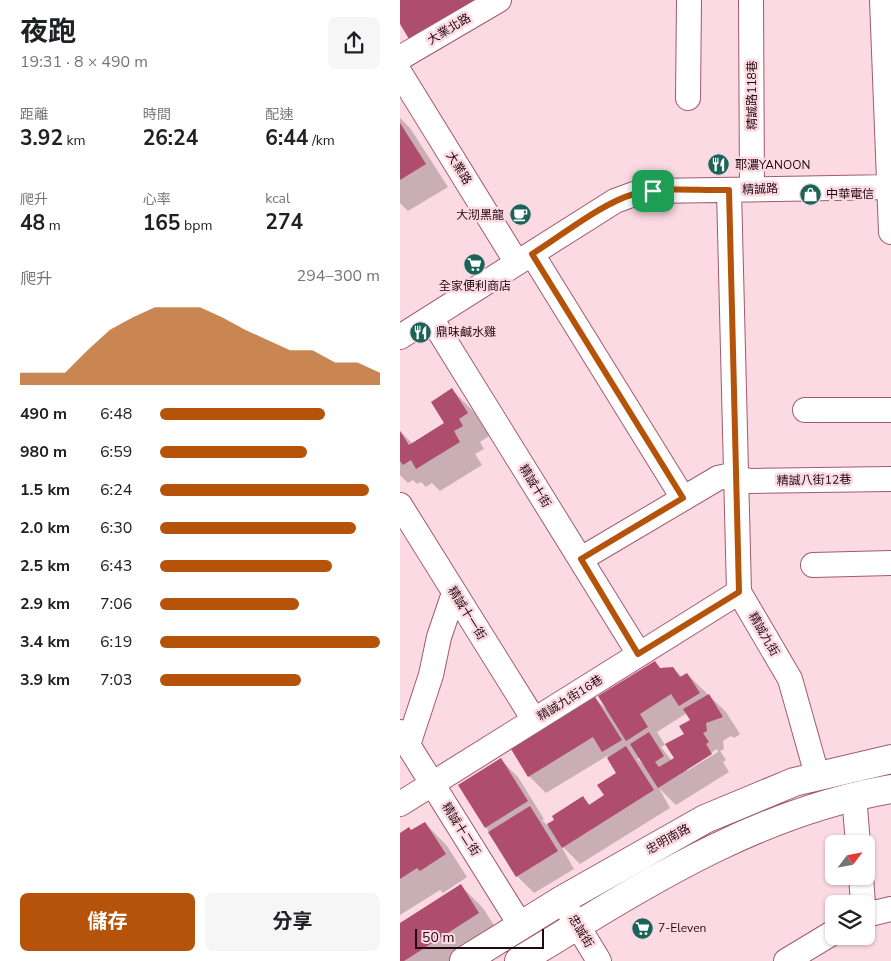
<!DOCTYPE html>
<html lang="zh-TW">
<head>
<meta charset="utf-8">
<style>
	:root { --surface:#fff; --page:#f6f6f6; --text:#202124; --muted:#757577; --accent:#b45309 }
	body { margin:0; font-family:"Nunito Sans","Noto Sans TC",sans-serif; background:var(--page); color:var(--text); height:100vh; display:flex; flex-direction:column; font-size:19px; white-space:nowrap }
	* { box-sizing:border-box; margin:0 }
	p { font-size:16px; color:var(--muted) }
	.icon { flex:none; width:28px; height:28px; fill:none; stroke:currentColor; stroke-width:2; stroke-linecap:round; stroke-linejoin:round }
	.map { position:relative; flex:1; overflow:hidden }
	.side { display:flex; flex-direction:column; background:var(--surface); width:400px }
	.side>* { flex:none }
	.needle { width:32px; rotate:58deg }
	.fabs { position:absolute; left:425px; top:835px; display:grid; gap:10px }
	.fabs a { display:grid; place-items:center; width:50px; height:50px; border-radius:8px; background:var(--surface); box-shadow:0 1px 4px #0004; font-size:25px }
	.scale { position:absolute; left:15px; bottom:12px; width:129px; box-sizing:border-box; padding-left:5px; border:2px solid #210710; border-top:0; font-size:14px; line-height:18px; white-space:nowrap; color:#210710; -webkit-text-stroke:4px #fcdae3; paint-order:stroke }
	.pin { position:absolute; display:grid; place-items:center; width:42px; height:42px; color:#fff; margin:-21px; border-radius:10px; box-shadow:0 2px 8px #0006 }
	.round { display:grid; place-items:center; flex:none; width:52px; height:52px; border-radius:8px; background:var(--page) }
	.summary { display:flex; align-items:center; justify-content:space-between; height:85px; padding:0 20px }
	h1 { font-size:28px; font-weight:700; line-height:38px }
	.stats { display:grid; grid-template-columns:repeat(3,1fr); gap:8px; height:85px; padding:5px 20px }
	.stats div { display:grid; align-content:center }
	.stats b { font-size:21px; font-weight:700 }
	.stats small { font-size:14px; font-weight:400 }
	.stats p { font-size:14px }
	.chart { height:140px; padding:10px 20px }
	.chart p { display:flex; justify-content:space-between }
	.chart svg { width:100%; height:90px; margin-top:5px; fill:var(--accent); opacity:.7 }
	.action { display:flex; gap:10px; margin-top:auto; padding:10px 20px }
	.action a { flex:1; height:58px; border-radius:8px; background:var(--accent); color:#fff; font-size:20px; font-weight:700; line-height:58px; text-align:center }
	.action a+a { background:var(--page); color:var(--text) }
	ul { padding:0 20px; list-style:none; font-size:16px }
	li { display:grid; grid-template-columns:80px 60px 1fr; align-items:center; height:38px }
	li i { height:12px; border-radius:6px; background:var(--accent) }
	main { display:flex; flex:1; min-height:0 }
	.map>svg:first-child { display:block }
</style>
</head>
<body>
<main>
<section class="side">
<div class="summary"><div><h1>夜跑</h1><p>19:31 · 8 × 490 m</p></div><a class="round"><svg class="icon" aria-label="share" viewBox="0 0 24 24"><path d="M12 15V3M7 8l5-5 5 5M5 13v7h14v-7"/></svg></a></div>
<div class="stats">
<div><p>距離</p><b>3.92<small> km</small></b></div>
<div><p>時間</p><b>26:24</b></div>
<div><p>配速</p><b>6:44<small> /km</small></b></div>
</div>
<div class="stats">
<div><p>爬升</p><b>48<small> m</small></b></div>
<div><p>心率</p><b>165<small> bpm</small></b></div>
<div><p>kcal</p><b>274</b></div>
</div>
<div class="chart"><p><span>爬升</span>294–300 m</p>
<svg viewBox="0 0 160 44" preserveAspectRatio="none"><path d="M0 44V38L10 38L20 38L30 27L40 17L50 11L60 6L70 6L80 6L90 11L100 17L110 22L120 27L130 27L140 33L150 33L160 38V44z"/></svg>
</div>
<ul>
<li><b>490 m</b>6:48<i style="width:75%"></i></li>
<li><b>980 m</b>6:59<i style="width:67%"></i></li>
<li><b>1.5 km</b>6:24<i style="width:95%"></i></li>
<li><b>2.0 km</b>6:30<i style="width:89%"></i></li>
<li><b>2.5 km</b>6:43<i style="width:78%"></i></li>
<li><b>2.9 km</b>7:06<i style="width:63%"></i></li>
<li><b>3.4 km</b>6:19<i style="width:100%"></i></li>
<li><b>3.9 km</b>7:03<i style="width:64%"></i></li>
</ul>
<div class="action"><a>儲存</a><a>分享</a></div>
</section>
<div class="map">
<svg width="491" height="961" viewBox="0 0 491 961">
	<rect width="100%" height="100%" fill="#fcdae3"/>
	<path fill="#0003" fill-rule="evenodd" d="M0,0H79L27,55L10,38L0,21Z
		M0,118L10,128L48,187L8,211L0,203Z
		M52,390L74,412L89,436L80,442L84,449L75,454L82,465L40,491L32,483L26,487L21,482L17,484L13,480L8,483L0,475V431L13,444L45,423Z
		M254,662L261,669L273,668L282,677L287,674L326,712L340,734L334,738L331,736L323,741L324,749L320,751L326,760L323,762L329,772L276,805L259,788L270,808L180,864L160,844L174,869L134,893L117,876L86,827L101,760L118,777L144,819L142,820L148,826L183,798L190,805L206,795L218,773L207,756L146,793L129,776L195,698L206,709ZM287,713L291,720L276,758L272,761L261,747L265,745L257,732ZM317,749L318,752L287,771V768ZM240,757L244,764H243L237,759Z
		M25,823L47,846L67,877L43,893L40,890L0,915V834L12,831Z
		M61,886L83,908L101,936L61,961H0V924Z"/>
	<path fill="#ae4d6e" d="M0,0H74L9,39L0,24Z
		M0,123L26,164L0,180Z
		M52,388L68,413L59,419L63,426L54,431L60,442L16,469L11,460L3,465L0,461V431L9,445L44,423L31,402Z
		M255,661L260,668L273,667L280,677L287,673L300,693L279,706L271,694L240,714L248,727L226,741L198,696Z
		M309,694L323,717L306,723L307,731L303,733L309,742L306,744L312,754L258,788L230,744L249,732L264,756L255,762L259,767L274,758L265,744L284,734L279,726L290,720L283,709Z
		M195,697L222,740L202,752L193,737L128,777L111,749Z
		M226,746L254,790L162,848L147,824L154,820L152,816L183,796L189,805L204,795L197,785L216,773L207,758Z
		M101,758L128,801L85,828L58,785Z
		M130,806L158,851L116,877L88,832Z
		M25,822L46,854L20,871L17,868L0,879V833L9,827L11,830Z
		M61,884L79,913L4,961H0V923Z"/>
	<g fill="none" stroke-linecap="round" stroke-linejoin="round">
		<defs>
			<path id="minor" d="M351,0L352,189
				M482,0L491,232
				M0,58L99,0
				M0,73L117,263
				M288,98L289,0
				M329,190L339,592L390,679L417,775
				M132,254L283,498
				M31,318L239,654
				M0,337L215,201L234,194L253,191L491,187
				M405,410H491
				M0,505L134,720
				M181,559L318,478L327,476L350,481L491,479
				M413,565L491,563
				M0,732L121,926
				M8,745L31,675L39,637L54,593
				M454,795L458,844
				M0,804L339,592
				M461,876L463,904
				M162,900L199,961
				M466,915L491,909
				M386,961L434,932"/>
			<path id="major" d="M64,961L162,900L305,819L394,782L491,759
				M119,961C238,889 351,813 491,789"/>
		</defs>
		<use href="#minor" stroke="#a05a70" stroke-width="26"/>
		<use href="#major" stroke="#a05a70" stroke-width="30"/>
		<use href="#minor" stroke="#fff" stroke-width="24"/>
		<use href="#major" stroke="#fff" stroke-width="28"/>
	</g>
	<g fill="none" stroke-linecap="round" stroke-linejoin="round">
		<defs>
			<path id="route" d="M329,190L339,592L238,654L181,559L283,498L132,254C161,236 202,203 234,194C264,186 299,191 329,190Z"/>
		</defs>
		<use href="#route" stroke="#fff" stroke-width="10"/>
		<use href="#route" stroke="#b45309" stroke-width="6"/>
	</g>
	<defs>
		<symbol id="restaurant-disc" viewBox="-11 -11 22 22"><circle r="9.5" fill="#1a6358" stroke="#fcdae3"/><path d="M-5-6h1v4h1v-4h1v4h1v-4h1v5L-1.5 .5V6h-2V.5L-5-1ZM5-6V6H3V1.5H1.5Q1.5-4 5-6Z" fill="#fff"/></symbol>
		<symbol id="shop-disc" viewBox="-11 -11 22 22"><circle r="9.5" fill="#1a6358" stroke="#fcdae3"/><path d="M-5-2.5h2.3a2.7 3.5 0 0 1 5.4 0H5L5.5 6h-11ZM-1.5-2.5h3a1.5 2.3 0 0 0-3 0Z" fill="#fff"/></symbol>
		<symbol id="cafe-disc" viewBox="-11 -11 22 22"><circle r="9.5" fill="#1a6358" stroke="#fcdae3"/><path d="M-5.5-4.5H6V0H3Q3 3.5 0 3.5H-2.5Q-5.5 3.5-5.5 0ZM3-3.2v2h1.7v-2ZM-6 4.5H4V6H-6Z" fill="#fff"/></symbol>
		<symbol id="supermarket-disc" viewBox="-11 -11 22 22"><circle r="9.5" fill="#1a6358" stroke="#fcdae3"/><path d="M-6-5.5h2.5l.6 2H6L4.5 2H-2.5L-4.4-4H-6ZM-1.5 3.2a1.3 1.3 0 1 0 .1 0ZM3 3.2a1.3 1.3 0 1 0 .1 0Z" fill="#fff"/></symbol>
	</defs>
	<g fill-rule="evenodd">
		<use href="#restaurant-disc" x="306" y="152" width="25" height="25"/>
		<use href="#shop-disc" x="398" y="182" width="25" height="25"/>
		<use href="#cafe-disc" x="108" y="202" width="25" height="25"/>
		<use href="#supermarket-disc" x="62" y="252" width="25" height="25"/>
		<use href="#restaurant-disc" x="8" y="320" width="25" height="25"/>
		<use href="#supermarket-disc" x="230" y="916" width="25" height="25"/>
	</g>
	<g text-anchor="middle" stroke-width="5" stroke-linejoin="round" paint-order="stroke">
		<g font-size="12" fill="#210710" stroke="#fcdae3">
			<text transform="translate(49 29) rotate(-31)" y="4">大業北路</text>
			<text transform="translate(352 95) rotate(-90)" y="4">精誠路118巷</text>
			<text transform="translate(59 168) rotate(58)" y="4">大業路</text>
			<text transform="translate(360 189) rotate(-2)" y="4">精誠路</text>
			<text transform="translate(414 480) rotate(-1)" y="4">精誠八街12巷</text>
			<text transform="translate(135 486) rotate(58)" y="4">精誠十街</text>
			<text transform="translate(67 613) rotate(58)" y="4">精誠十一街</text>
			<text transform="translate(364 634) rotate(60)" y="4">精誠九街</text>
			<text transform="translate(170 698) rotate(-32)" y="4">精誠九街16巷</text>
			<text transform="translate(61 829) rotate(58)" y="4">精誠十二街</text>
			<text transform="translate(268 839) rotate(-29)" y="4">忠明南路</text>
			<text transform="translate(181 931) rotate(59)" y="4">忠誠街</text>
		</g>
		<g font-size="12" fill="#210710" stroke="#fcdae3" text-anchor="start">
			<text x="335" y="169">耶濃YANOON</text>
			<text x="426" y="198">中華電信</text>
			<text x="104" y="219" text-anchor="end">大沏黑龍</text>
			<text x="75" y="290" text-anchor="middle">全家便利商店</text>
			<text x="36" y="336">鼎味鹹水雞</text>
			<text x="258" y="932">7-Eleven</text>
		</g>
	</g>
</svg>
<div class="fabs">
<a><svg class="needle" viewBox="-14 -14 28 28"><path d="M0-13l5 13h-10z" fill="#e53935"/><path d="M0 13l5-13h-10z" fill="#757577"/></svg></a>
<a><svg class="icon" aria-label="layers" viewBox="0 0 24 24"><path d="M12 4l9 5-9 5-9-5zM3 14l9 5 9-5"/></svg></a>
</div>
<div class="scale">50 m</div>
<div class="pin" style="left:253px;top:191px;background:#1e9e55"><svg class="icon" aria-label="arrive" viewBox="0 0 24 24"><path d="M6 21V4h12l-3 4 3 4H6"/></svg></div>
</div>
</main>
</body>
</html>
